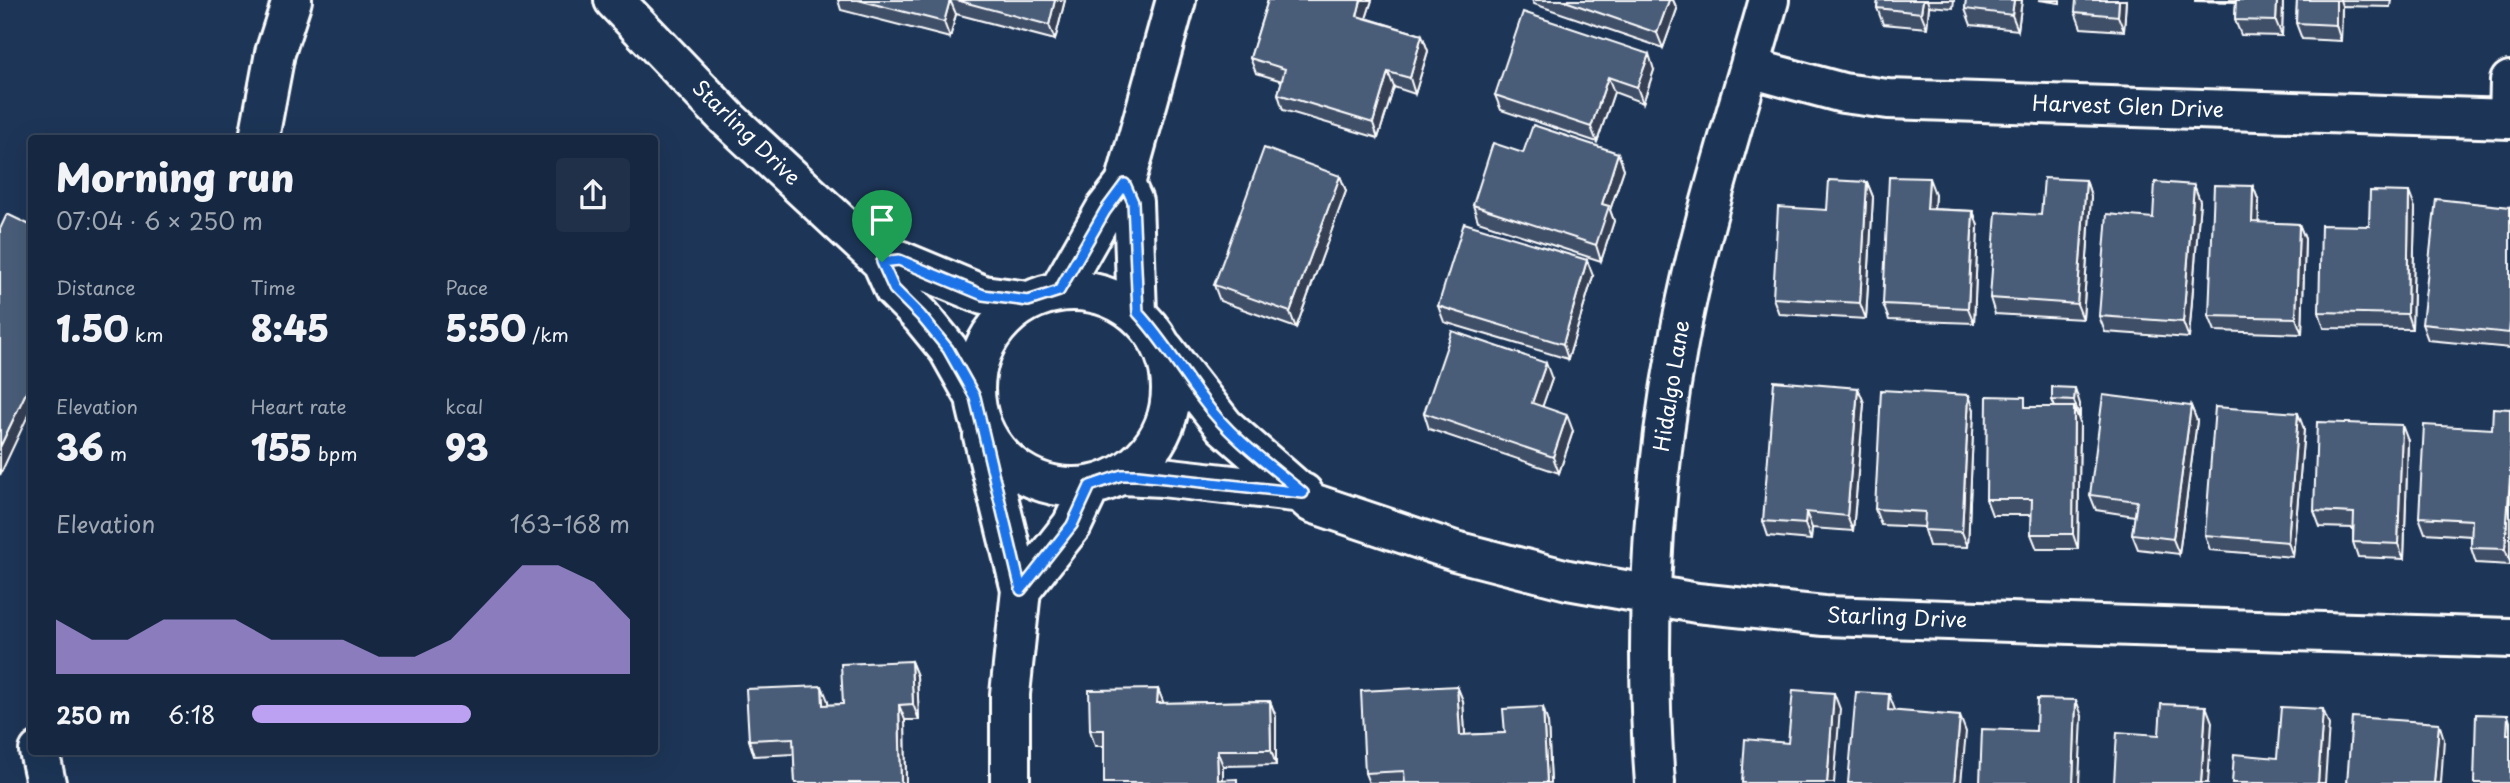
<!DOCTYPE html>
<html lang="en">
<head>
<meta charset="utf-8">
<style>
	:root { --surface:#162841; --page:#1f3048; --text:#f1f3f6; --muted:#9ea6b1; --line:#35445a; --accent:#bca0f2 }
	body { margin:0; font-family:"Playpen Sans",sans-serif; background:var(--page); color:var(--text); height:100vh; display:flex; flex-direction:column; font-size:26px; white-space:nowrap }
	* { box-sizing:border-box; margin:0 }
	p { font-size:23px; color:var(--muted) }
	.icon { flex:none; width:38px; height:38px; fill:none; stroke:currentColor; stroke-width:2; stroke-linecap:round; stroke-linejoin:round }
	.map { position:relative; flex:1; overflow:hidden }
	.panel { position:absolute; left:28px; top:135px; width:630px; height:620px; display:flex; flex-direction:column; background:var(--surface); border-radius:7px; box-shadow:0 7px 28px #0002,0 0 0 2px var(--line) }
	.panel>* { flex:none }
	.pin { position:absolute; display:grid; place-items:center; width:60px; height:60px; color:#fff; margin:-72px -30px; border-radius:50% 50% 50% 0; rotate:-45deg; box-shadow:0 0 7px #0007 }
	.pin .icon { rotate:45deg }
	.round { display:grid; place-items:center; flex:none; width:74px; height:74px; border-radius:7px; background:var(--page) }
	.headline { display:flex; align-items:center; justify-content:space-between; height:119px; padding:0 28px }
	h1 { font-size:38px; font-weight:800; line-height:52px }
	.stats { display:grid; grid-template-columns:repeat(3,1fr); gap:10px; height:119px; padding:7px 28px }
	.stats div { display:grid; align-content:center }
	.stats b { font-size:35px; font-weight:800 }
	.stats small { font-size:19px; font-weight:400 }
	.stats p { font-size:19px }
	.chart { height:196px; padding:14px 28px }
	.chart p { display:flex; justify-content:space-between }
	.chart svg { width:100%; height:126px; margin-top:7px; fill:var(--accent); opacity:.7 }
	ul { padding:0 28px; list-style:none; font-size:23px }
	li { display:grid; grid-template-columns:112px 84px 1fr; align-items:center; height:52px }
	li i { height:18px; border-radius:9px; background:var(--accent) }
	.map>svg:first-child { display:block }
</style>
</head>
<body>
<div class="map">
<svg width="2510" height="783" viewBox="0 0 2510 783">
	<rect width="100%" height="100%" fill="#1d3557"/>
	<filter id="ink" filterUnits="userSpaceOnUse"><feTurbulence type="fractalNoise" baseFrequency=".0143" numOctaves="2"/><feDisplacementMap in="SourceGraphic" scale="14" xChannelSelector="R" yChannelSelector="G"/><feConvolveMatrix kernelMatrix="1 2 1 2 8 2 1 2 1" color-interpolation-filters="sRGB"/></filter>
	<g filter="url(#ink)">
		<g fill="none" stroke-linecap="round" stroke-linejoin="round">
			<defs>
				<path id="minor" d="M614,0L727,118L882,262L894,289L921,316L948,349L975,397
					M1750,68L1843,93L1888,99L2510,119
					M2509,119L2510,81
					M259,138L275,53L292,0
					M1125,184L1133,202L1137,313
					M882,262L899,260L983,295L1028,301
					M975 389a98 98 0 1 1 196 0a98 98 0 1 1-196 0Z
					M1059,291L1105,210L1125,184L1176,0
					M1164,349L1224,426L1312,503L1455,551L1568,580L1697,603L1824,616L2510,638
					M983,436L1021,590L1010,694V783
					M1122,475L1162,477L1303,493
					M1021,590L1072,525L1090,487
					M39,751L46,783
					M1655,783C1644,636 1651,489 1678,344C1699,227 1737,114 1769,0"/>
			</defs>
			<use href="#minor" stroke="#fff" stroke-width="44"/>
			<use href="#minor" stroke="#1d3557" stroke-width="38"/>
		</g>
		<path fill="#405068" stroke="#fff" stroke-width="2" d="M838,0H1065L1055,40L956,14L950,38L841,10Z
			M1268,0H1372L1366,18L1422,35L1428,51L1415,94L1394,87L1378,138L1283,110L1278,94L1282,81L1256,73L1250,58Z
			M1532,0H1673L1677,9L1663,48L1534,4Z
			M1878,0H1954L1953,8L1929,6L1927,28L1883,24L1877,8Z
			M1966,0H2022L2018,30L1971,25L1965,9Z
			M2039,0H2060V3Z
			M2126,0L2124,31L2081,28L2075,12Z
			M2195,0H2283L2282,36L2241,35L2235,20L2236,2L2195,1Z
			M2297,0H2391L2390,7L2342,6L2341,41L2302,39L2296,23Z
			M1654,70L1643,103L1614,92L1597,142L1501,110L1495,95Z
			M1523,153H1618L1624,169L1610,210L1614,221L1601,261L1478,221L1473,205Z
			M1340,176L1346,191L1296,328L1220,301L1214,285Z
			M2086,180L2091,196L2083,319L1995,314L1990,298L2041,215Z
			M1867,182L1873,197L1866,319L1779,314L1773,298L1827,210Z
			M2194,185L2200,201L2189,338L2105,332L2099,316L2153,218Z
			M2253,186L2259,202L2258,223L2299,224L2305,239L2302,334L2215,331L2209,316Z
			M1935,194L1934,209L1973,211L1978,226L1974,323L1889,320L1883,304Z
			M2510,207V348L2428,340L2422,324Z
			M2415,208L2412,329L2324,328L2319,312L2369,226Z
			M1593,276L1568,359L1444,322L1438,306Z
			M1552,379L1542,407L1573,431L1559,473L1429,429L1424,413Z
			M2052,387L2080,404V417L2077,416L2080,423L2078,549H2037L2031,534L2032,515H1992L1986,499L2029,407H2055L2052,400Z
			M1858,388L1864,403L1853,531L1812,528L1811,540L1768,536L1763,521Z
			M2191,406L2197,421L2179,554L2138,549L2132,534L2135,516L2096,510L2090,495Z
			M2510,409V565L2476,563L2471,548V536L2425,533L2419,517L2492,429Z
			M1974,410L1968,547L1929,546L1924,530V527L1881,525L1875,509Z
			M2304,429L2293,557L2210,550L2205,535Z
			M2408,441L2404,559L2358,557L2353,542V528L2320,527L2314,511Z
			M911,661L917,676L919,720H905L906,783H795L794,754L754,756L749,740L828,701V705L843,704Z
			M1457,686L1463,701L1465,735L1505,733L1548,723L1551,783H1369L1365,773Z
			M1158,689L1163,703L1270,701L1276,717V765L1223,766V780L1104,783V746H1095L1090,730Z"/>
		<path fill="#344155" stroke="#fff" stroke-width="2" d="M950,0L956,14L950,38L944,22Z
			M1055,0H1065L1055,40L1049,25Z
			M1361,0H1372L1362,31L1357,16Z
			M1669,0H1673L1677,9L1663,48L1657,33Z
			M1923,0H1927L1929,6L1927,28L1921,13Z
			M2014,0H2022L2018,30L2012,15Z
			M2119,0H2126L2124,31L2118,16Z
			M2277,0H2283L2282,36L2276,21Z
			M2336,0H2340L2342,6L2341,41L2336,25Z
			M1422,35L1428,51L1415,94L1410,78Z
			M1649,54L1654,70L1643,103L1637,87Z
			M1388,72L1394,87L1378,138L1373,123Z
			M1608,77L1614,92L1597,142L1591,127Z
			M1618,153L1624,169L1610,210L1614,221L1601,261L1596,245L1602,204Z
			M1340,176L1346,191L1296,328L1290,312Z
			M1929,178L1935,194L1933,224L1927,209Z
			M2086,180L2091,196L2083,319L2077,304Z
			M1867,182L1873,197L1866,319L1860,303Z
			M2194,185L2200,201L2189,338L2183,322Z
			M2253,186L2259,202L2258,238L2252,222Z
			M2409,192L2415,208L2412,329L2407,314Z
			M1973,211L1978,226L1974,323L1968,308Z
			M2299,224L2305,239L2302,334L2296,318Z
			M1587,260L1593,276L1568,359L1563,344Z
			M1546,363L1552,379L1538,419L1532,403Z
			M32,380V407L0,475V447Z
			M1858,388L1864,403L1853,531L1847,516Z
			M2075,388L2080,404V417L2074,401Z
			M1969,395L1974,410L1968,547L1962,532Z
			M2191,406L2197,421L2179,554L2173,539Z
			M2074,407L2080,423L2078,549L2073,534Z
			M2298,413L2304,429L2293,557L2288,542Z
			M1567,415L1573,431L1559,473L1553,457Z
			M2402,425L2408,441L2404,559L2398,544Z
			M2510,477V562L2505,549Z
			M1806,512L1812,528L1811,540L1805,524Z
			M911,661L917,676L919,720L913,704Z
			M822,686L828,701L829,721L823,705Z
			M1457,686L1463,701L1466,750L1460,735Z
			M1158,689L1164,704L1157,703Z
			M1834,693L1840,709L1834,783H1827Z
			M1889,694L1895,710L1893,726L1888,710Z
			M2076,700L2082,716L2079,783H2073Z
			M1270,701L1276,717V765L1271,750Z
			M899,705L905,720L906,783H901Z
			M2206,706L2212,722L2208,783H2201Z
			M1543,707L1548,723L1551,783H1547Z
			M2323,709L2329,725L2325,783H2318Z
			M2508,715L2510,722V741L2507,734Z
			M1960,716L1966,732L1961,783H1954Z
			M2439,723L2444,739L2441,783H2434Z
			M1217,750L1223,766V783L1218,780Z"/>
		<path fill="#4a5d79" stroke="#fff" stroke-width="2" d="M858,0H950L944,22Z
			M956,0H1055L1049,25Z
			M1268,0H1361L1357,16L1422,35L1410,78L1388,72L1373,123L1278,94L1285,69L1250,58Z
			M1562,0H1669L1657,33Z
			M1878,0H1923L1921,13L1877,8Z
			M1966,0H2014L2012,15L1965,9Z
			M2076,0H2119L2118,16L2075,12Z
			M2236,0H2277L2276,21L2235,20Z
			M2297,0H2336V25L2296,23Z
			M1523,12L1649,54L1637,87L1608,77L1591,127L1495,95Z
			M1533,125L1618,153L1602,204L1609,206L1596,245L1473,205L1493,143L1523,153Z
			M1264,148L1340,176L1290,312L1214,285Z
			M1889,177L1929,178L1927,209L1973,211L1968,308L1883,304Z
			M2044,178L2086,180L2077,304L1990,298L1996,212L2041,215Z
			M1829,180L1867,182L1860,303L1773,298L1778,207L1827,210Z
			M2155,182L2194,185L2183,322L2099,316L2107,214L2153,218Z
			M2214,185L2253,186L2252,222L2299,224L2296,318L2209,316Z
			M2370,191L2409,192L2407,314L2319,312L2321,225L2369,226Z
			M2436,199L2510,207V322L2509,333L2422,324Z
			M7,214L32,226V380L0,447V229Z
			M1464,223L1587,260L1563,344L1438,306Z
			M1452,331L1546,363L1532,403L1567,415L1553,457L1424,413Z
			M1774,381L1858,388L1847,516L1806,512L1805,524L1763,521Z
			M2052,387L2075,388L2074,401L2052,400Z
			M1881,390L1969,395L1962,532L1924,530L1925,512L1875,509Z
			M2103,395L2191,406L2173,539L2132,534L2137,501L2090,495Z
			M1987,396L2025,397V407H2074L2073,534H2031L2032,499H1986Z
			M2215,407L2298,413L2288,542L2205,535Z
			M2493,408L2510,409V477L2505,549L2471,548L2472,520L2419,517L2424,425L2492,429Z
			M2317,422L2402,425L2398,544L2353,542L2354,513L2314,511Z
			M911,661L913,704L899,705L901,783H795L793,738L749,740L746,689L822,686L823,705L843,704L841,664Z
			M1457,686L1460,735L1505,733L1503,709L1543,707L1547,783H1405L1404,771L1365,773L1361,691Z
			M1158,689L1157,703L1270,701L1271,750H1217L1218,780L1237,779V783H1104V730H1090L1089,690Z
			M1793,690L1834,693L1827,783H1742L1745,739L1788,743Z
			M1856,692L1889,694L1888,710L1960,716L1954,783H1848Z
			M2037,699L2076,700L2073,783H1980L1982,729L2036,731Z
			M2161,704L2206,706L2201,783H2114L2117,732L2159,735Z
			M2281,707L2323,709L2318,783H2232L2234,754L2277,758Z
			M2476,714L2508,715L2507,734H2510V783H2474Z
			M2352,717L2439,723L2434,783H2347Z"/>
	</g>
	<g fill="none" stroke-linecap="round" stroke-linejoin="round" filter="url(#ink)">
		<defs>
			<path id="route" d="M1125,184L1133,202L1138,313C1162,339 1181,371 1203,400C1230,437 1268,464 1303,493L1138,475H1122L1090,486L1072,525L1021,590L975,397L948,349L921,316L894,289L882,262L899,260L983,295L1028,301L1059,291L1105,211Z"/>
		</defs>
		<use href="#route" stroke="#fff" stroke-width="14"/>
		<use href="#route" stroke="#1a73e8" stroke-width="9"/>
	</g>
	<g text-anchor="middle" stroke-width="6" stroke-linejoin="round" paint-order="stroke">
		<g font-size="21" fill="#fff" stroke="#1d3557">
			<text transform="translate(2128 107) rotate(2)" y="7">Harvest Glen Drive</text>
			<text transform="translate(746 133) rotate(44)" y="7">Starling Drive</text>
			<text transform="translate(1672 386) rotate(-81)" y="7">Hidalgo Lane</text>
			<text transform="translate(1897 618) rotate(2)" y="7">Starling Drive</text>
		</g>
	</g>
</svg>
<div class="pin" style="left:882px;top:262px;background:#1e9e55"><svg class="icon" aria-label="arrive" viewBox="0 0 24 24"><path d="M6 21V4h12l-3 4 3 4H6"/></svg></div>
<section class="panel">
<div class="headline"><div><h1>Morning run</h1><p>07:04 · 6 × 250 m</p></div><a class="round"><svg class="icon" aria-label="share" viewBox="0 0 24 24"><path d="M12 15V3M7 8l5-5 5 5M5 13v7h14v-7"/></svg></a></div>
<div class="stats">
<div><p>Distance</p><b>1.50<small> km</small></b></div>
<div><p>Time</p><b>8:45</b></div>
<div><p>Pace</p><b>5:50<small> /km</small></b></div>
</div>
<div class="stats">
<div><p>Elevation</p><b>36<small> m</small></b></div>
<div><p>Heart rate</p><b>155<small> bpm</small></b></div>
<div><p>kcal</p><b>93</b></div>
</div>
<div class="chart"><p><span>Elevation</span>163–168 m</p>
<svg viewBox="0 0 160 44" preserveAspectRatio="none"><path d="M0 44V25L10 32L20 32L30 25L40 25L50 25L60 32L70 32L80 32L90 38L100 38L110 32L120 19L130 6L140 6L150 12L160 25V44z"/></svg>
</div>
<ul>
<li><b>250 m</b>6:18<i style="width:58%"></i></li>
</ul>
</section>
</div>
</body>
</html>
